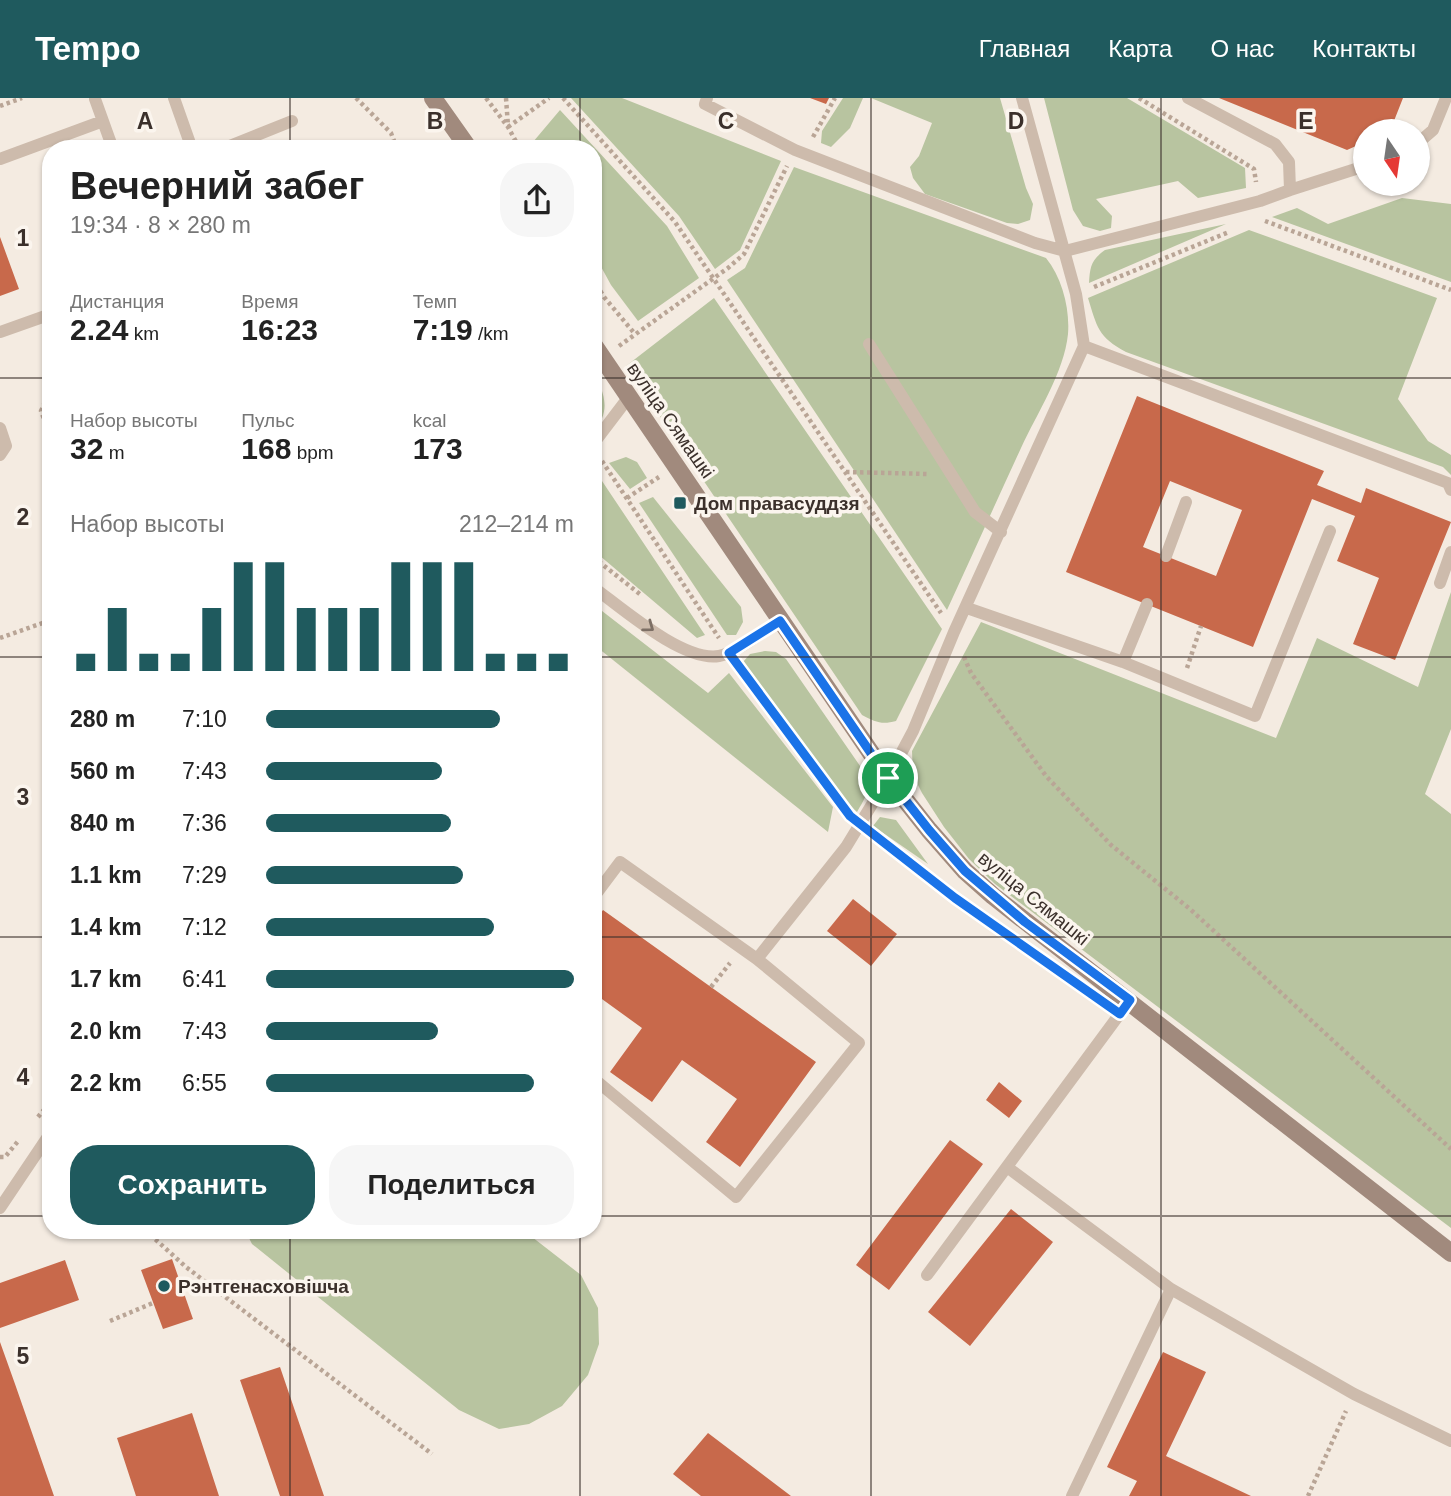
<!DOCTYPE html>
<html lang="ru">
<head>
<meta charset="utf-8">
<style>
	:root { --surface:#fff; --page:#f6f6f6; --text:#222; --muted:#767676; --accent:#1f5a5e }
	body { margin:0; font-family:Helvetica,sans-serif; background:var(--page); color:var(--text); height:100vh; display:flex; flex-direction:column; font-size:26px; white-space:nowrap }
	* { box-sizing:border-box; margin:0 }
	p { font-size:23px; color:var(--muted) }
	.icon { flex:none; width:38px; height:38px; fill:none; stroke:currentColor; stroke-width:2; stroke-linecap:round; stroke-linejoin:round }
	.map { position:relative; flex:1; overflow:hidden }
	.panel { position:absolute; left:42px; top:42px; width:560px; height:1099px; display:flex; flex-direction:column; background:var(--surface); border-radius:28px; box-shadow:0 2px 5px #0004 }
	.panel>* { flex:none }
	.needle { width:46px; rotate:167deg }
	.tools { position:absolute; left:1353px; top:21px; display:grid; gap:14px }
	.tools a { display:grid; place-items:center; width:77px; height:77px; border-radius:50%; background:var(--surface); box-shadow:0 2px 5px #0004; font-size:35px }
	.pin { position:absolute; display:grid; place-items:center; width:60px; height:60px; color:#fff; margin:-30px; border:4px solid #fff; border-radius:50%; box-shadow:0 2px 7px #0007 }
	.round { display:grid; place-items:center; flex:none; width:74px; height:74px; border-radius:28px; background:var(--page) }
	.overview { display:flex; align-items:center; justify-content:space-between; height:119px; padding:0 28px }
	h1 { font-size:38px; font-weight:700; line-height:52px }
	.figures { display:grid; grid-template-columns:repeat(3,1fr); gap:10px; height:119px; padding:7px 28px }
	.figures div { display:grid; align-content:center }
	.figures b { font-size:30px; font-weight:700 }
	.figures small { font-size:19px; font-weight:400 }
	.figures p { font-size:19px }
	.chart { height:196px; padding:14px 28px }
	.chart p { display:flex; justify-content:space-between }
	.chart svg { width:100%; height:126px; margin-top:7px; stroke:var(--accent); stroke-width:6 }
	.button { display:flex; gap:14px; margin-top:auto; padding:14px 28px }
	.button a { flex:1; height:80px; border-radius:28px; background:var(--accent); color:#fff; font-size:28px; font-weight:700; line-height:80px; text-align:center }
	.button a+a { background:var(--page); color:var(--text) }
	ul { padding:0 28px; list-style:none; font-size:23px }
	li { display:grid; grid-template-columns:112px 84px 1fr; align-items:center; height:52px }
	li i { height:18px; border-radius:9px; background:var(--accent) }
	header { display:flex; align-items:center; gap:42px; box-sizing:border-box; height:98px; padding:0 35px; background:var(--accent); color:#fff }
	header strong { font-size:33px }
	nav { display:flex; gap:38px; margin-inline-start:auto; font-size:24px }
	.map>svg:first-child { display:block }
</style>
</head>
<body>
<header>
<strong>Tempo</strong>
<nav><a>Главная</a><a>Карта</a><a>О нас</a><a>Контакты</a></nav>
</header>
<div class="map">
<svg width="1451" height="1398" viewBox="0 0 1451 1398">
	<rect width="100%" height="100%" fill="#f4ebe1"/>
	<path fill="#b8c4a0" d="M571,0H622L781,63L740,152L715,171L679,118Z
		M843,0H863L850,30L831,49L821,45L822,33Z
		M871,0H1000L1026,90L1033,106L1030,122L1018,126L1007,125L925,96L913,80L910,69L919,58L932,25Z
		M1044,0H1127L1245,70L1246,90L1198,100L1178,83L1096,101L1112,118L1111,130L1100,133L1083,128L1073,112Z
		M560,12L667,128L699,180L638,223L611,187L593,154V51H537L533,44Z
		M794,69L1046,160C1062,180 1070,210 1068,236C1064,275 1037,315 1021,350C996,404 972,458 947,512L727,182L745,170Z
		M1402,100L1451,106V184L1272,119L1297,110L1328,126Z
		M1226,126L1089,185C1090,169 1091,162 1105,152Z
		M1249,132L1437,200L1398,301L1428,343L1451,357V377L1443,369L1126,254C1098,239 1097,229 1088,200Z
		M714,200L942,531L896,623C882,627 875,624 862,617L626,268Z
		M598,282C607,304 608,316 593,335V286Z
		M626,359L637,364L647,380L630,391L609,365Z
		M598,377L705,537L697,540L593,452V383Z
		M653,399L741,509L743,524L736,537H727L639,405Z
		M1451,494V631L1425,696L1451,716V1130L995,786L969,761L944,729L922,695L913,677L912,653L981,524L1276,640L1317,540L1418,589Z
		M593,506L708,595L729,575L833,709L828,734L593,546Z
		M765,553L776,554L786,561L867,678C870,693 865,700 857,714L841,699L743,564L750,556Z
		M880,719L896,722L928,766L873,728Z
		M245,1132H523L581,1177L598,1210L599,1246L588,1277L562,1308L529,1326L499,1331L459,1312L252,1146Z"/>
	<path fill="#c8694b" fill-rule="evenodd" d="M810,0H829L826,6Z
		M1219,0H1403L1390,33H1365V44L1347,52Z
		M0,139L19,191L0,198Z
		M1137,298L1324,373L1317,387L1361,405L1366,390L1451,424L1395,562L1353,546L1379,480L1337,463L1355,418L1312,401L1253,549L1066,474ZM1170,383L1242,412L1216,478L1143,449Z
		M853,801L897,836L871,868L827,833Z
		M603,812L816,964L740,1069L706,1044L737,1001L682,962L652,1004L610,974L642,930L595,896L593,898V826Z
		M999,984L1022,1003L1009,1020L986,1002Z
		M950,1042L983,1066L889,1192L856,1167Z
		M1011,1111L1053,1144L970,1248L928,1214Z
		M172,1161L193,1221L163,1231L141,1172Z
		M65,1162L79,1202L0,1230V1185Z
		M0,1244L15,1286L54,1398H0Z
		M1163,1254L1206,1274L1166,1358L1251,1398H1129L1137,1383L1107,1369Z
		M280,1269L324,1398H280L240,1282Z
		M192,1315L219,1398H136L117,1340Z
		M708,1335L791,1398H701L673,1376Z"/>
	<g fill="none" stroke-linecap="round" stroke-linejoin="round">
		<path stroke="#b9a596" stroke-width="4.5" stroke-dasharray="3.5 3.5" stroke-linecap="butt" d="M356,0L391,35L397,51
			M486,0L508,29L520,51
			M506,0L508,28
			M563,0L675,124L941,515
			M1139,0L1254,71L1256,84
			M0,8L22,0
			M508,29L549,0
			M813,39L835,0
			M1265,123L1451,192
			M593,181L604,199L635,236
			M1094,189L1229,134
			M619,248L728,170L744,156L787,68
			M51,291L41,313L51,339
			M602,363L719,540
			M846,374L928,376
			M627,400L659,379
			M593,459L641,497
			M0,540L51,522
			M964,559L971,575L1046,678L1111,747L1190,811L1451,1051
			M740,570L845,712
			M1187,570L1201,528
			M876,737L971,811
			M711,889L730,865
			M38,1019L51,1003
			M0,1059H5L19,1042
			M145,1132L186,1169L432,1356
			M110,1223L153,1205
			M1308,1398L1346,1313"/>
		<path stroke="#cdbbac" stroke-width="12" d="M174,0L192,51
			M707,0L705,6L795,52L1035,145L1065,153L1260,103L1290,92L1289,64L1275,46L1188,0
			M1022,0L1076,196L1084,248
			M95,1L113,51
			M1418,45L1433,32L1446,0
			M222,51L292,23
			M0,61L103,23
			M1290,92L1365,68
			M0,234L51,216
			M869,246L975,414L1001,434
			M0,330L6,348L0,357
			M593,346L628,300
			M1166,458L1186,404
			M1440,485L1451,454
			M593,489C622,510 683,564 719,558C737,555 764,532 780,523
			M967,510L1123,564L1255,618L1330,433
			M1123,564L1147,506
			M593,800L620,764L757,861L859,945L736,1099L593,980
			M757,861L846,749L888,680L913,633L954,534L1084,248L1448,385L1451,392
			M1007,1069L1171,1191
			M0,1110L51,1034
			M927,1177L1130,902
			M1072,1398L1171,1191L1354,1296L1451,1343"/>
		<path stroke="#a18a7d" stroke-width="18" d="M433,0L469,51
			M593,246L888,680L929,732L965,773L993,798L1451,1155"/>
	</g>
	<defs><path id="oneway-chevron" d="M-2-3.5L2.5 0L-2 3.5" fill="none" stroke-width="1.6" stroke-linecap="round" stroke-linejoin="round" transform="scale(1.75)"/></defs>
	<use stroke="#7d6f65" href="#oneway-chevron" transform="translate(649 529) rotate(36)"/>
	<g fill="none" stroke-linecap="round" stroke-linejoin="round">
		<defs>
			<path id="route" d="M780,523L888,680L929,732L965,773L1025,824L1130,902L1120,916L955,800L850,718L729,555Z"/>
		</defs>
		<use href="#route" stroke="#fff" stroke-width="14"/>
		<use href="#route" stroke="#1a73e8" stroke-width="9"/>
	</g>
	<path fill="none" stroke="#3b302b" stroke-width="2" stroke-opacity="0.55" d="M290,0V51M580,0V51M871,0V1398M1161,0V1398M0,280H51M593,280H1451M0,559H51M593,559H1451M0,839H51M593,839H1451M0,1118H51M593,1118H1451M290,1132V1398M580,1132V1398"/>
	<g fill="#1f5a5e" stroke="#fbf5ee" stroke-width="2.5">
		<rect x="673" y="398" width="14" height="14" rx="3.5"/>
		<circle cx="164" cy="1188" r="7"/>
	</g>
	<g text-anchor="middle" stroke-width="7" stroke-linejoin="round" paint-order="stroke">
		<g font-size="19" fill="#3b302b" stroke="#fbf5ee">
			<text transform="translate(671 322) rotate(55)" y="7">вуліца Сямашкі</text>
			<text transform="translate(1034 800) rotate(39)" y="7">вуліца Сямашкі</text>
		</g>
		<g font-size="19" font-weight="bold" fill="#3b302b" stroke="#fbf5ee" text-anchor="start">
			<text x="694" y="412">Дом правасуддзя</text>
			<text x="178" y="1195">Рэнтгенасховішча</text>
		</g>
	</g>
	<g font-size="23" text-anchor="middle" font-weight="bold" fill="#3b302b" stroke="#fbf5ee" stroke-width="7" stroke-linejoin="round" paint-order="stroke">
		<text x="145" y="31">A</text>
		<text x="435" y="31">B</text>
		<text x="726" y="31">C</text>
		<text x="1016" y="31">D</text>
		<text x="1306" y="31">E</text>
		<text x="23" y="148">1</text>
		<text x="23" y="427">2</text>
		<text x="23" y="707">3</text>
		<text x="23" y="987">4</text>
		<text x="23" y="1266">5</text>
	</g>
</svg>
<div class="tools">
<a><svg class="needle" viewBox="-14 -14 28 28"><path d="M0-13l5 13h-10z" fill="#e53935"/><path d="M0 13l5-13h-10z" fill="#767676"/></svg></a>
</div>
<div class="pin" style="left:888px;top:680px;background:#1e9e55"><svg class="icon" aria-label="arrive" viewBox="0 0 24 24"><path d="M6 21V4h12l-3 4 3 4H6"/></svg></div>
<section class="panel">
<div class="overview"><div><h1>Вечерний забег</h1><p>19:34 · 8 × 280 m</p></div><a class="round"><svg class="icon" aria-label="share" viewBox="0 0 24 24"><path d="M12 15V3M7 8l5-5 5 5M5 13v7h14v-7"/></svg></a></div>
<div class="figures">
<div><p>Дистанция</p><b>2.24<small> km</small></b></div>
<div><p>Время</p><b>16:23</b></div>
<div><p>Темп</p><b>7:19<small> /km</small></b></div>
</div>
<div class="figures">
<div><p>Набор высоты</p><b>32<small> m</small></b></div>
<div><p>Пульс</p><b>168<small> bpm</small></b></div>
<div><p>kcal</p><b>173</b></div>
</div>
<div class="chart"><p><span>Набор высоты</span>212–214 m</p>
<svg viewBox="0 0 160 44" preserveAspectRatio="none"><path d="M5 44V38M15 44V22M25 44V38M35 44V38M45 44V22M55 44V6M65 44V6M75 44V22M85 44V22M95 44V22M105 44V6M115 44V6M125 44V6M135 44V38M145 44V38M155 44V38"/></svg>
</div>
<ul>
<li><b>280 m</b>7:10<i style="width:76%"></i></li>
<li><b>560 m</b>7:43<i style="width:57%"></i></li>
<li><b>840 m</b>7:36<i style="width:60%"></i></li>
<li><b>1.1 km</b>7:29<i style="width:64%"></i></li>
<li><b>1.4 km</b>7:12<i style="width:74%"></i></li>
<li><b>1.7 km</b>6:41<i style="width:100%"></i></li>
<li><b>2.0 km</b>7:43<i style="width:56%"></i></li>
<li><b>2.2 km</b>6:55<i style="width:87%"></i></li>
</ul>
<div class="button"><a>Сохранить</a><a>Поделиться</a></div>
</section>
</div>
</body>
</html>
